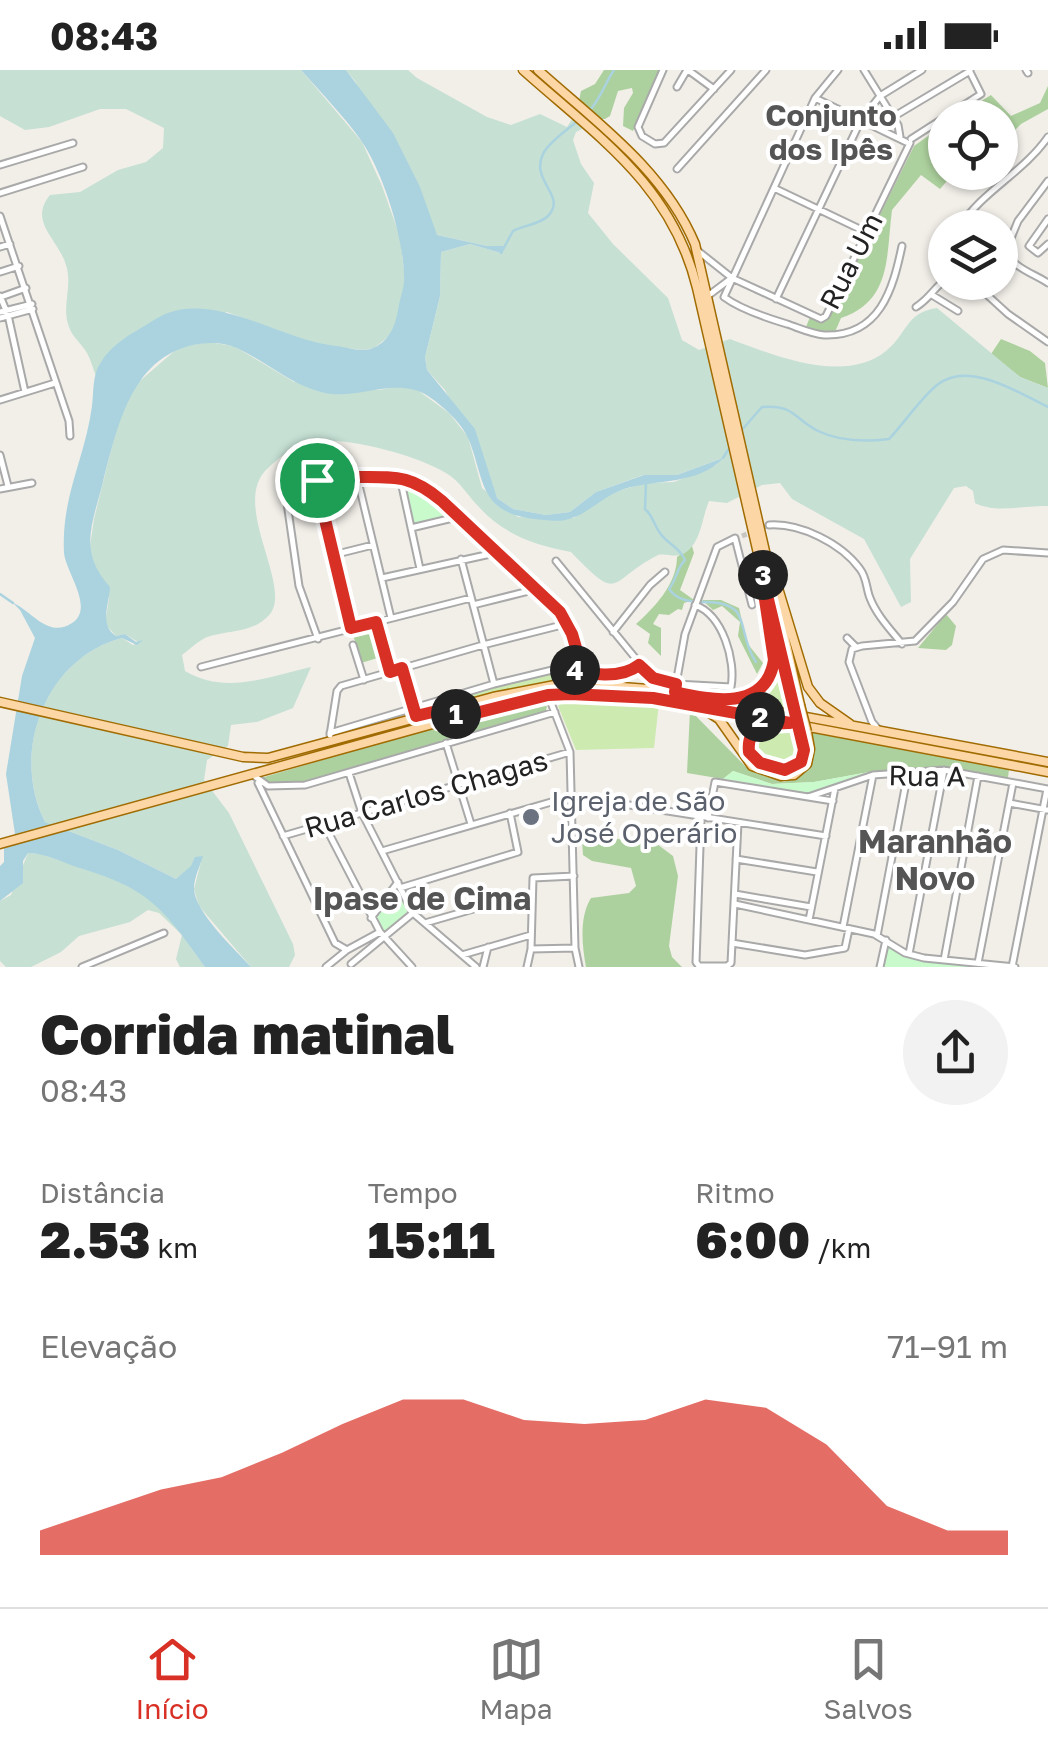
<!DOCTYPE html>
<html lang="pt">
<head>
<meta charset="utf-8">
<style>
	:root { --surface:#fff; --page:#f2f2f2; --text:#222; --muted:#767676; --line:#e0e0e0; --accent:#d93025 }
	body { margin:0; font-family:"Golos Text",sans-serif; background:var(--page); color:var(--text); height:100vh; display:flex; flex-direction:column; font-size:38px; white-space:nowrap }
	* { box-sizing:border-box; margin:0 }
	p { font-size:32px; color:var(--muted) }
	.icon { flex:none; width:55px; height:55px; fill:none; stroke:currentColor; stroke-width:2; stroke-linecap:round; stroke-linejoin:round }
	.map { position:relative; height:897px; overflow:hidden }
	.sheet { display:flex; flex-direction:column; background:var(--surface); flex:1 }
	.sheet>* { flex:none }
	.controls { position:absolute; left:928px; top:30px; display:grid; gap:20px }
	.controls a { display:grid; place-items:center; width:90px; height:90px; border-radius:50%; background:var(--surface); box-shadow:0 2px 8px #0004; font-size:50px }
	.pin { position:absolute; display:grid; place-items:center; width:85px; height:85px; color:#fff; margin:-42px; border:5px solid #fff; border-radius:50%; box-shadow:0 2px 10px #0007 }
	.km { position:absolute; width:50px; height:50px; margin:-25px; border-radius:50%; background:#222; color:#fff; font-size:28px; line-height:50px; text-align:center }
	.round { display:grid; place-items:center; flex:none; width:105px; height:105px; border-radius:52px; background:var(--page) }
	.summary { display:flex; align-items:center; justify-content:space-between; height:170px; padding:0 40px }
	h1 { font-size:55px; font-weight:800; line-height:75px }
	.stats { display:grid; grid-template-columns:repeat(3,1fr); gap:15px; height:170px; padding:10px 40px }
	.stats div { display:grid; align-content:center }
	.stats b { font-size:50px; font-weight:800 }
	.stats small { font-size:28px; font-weight:400 }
	.stats p { font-size:28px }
	.chart { height:280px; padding:20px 40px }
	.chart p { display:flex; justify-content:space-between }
	.chart svg { width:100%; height:180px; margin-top:10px; fill:var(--accent); opacity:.7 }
	.status { display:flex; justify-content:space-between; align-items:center; height:70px; padding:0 50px; background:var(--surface); direction:ltr }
	.status svg { height:28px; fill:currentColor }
	.menu { display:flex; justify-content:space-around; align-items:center; height:140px; border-top:2px solid var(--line); background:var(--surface); font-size:28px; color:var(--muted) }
	.menu a { display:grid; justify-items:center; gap:5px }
	.menu .selected { color:var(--accent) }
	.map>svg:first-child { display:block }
</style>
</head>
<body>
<div class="status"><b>08:43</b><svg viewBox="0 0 49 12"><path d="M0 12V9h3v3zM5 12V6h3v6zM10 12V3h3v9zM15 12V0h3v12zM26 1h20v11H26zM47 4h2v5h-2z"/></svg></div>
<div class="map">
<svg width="1048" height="897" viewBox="0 0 1048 897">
	<rect width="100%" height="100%" fill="#f2efe9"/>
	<path fill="#cdebb0" d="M777,585L789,638L743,631C764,619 775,610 777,585Z
		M567,601L577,603L576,610L542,612L419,642L418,639L482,620Z
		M586,632L659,633L654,678L576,680L558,636L562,633Z
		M766,658L782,662L792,659L800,686L791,696L782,697L757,688L751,679L752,669Z"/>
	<path fill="#add19e" d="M604,0H660L633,61L623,56L624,38L633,23L632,18L618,21L610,46L605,49H598L592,54C576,48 578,35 581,21L595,14Z
		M1048,16V39L1021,54L1000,75V48L955,47L991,25L1011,46L1040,33Z
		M945,54V102L954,103L940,119L921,105L892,140C886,186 892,231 841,248L835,262L824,264L806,257L810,247L823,252L828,249L914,76Z
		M1001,269L1030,281L1045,293L1048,318L1020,307L991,284Z
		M692,476L694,483L680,520L694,530L684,533L682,540L678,539L669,545L659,544L653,554L661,558V586L648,573L650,564L636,554C654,538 677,514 677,487Z
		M702,530H721L739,538L747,573L763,593L757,604L738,566L740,552L722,536L713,540Z
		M946,544L956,556L952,575L946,580L918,578Z
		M372,555L381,587L361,593L352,561Z
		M542,630L547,635L546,641L302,714L267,713L261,708L397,668Z
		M690,640L750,701L784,712C816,699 810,688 807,658L1009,699L1008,708L942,698L869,702L814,712L772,714L733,701L723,709L687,703Z
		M587,765L657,774L673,786L678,806L669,876L672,887L682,897H586C582,876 579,847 591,828L629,823L636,816L631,798L592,791L583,785L582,769Z"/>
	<path fill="#c6e0d4" d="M0,0H301L362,72L382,116L400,167L405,209L397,252L389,266L374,278L363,280L318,275L227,242L101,292L96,306C93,299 91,290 87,283C82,274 73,268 69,257C61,236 73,216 66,195C58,168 28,152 50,125L80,122L118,100L146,92L163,78L164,58L126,39H100L49,57L25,60L0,46Z
		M346,0H408L417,8L487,47L511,55L540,44L567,57L578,40L585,51L592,54L576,62L573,70L581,94L594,113L588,143L613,174L668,228L682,270L699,280L730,269C773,285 844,315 886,281C908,263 905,243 937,238L1020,307L1048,318V436C1024,435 996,444 975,433L973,421L966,416L954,418L910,489L911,532L901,537L864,469L792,429L780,413L762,415L727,433L709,431C702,447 701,475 683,484C675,488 667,483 658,485C607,511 622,535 571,482C535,475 504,465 478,436C467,425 460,411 446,403C416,385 349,367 314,371C296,374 280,387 268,398C229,433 293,515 270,544C255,563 228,560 207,567C198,571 190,579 182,585L185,601C225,625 268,607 311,597L293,638L257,652L231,655L228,676L207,690L204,710L229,743L293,874L295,885L289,897H251L199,836L194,819L201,792L176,809L118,780L45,752C10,682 45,588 122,568L133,575L138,572L125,564L116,566L105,554L109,528L89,483L94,449L119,348L134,316L178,278L207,272L234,276L294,312L379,320L401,316L416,319L449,343L468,367L482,418L518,447L574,448L597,431L621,420L646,413L674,412L716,395L720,389L677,405H643L596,422L570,442L546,445L513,439L497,428L445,320L427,300L425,287L440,226L441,182L470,174L501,183L504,176H487L437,165L355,11Z
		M28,783L41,784C70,795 105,800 131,815C164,834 183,867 205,897H180L176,889L182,865L159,843L148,840L130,852L79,866L61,882L31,897H6L0,891V831L11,825Z"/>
	<path fill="#c8facc" d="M403,410L421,418L452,446L414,455Z
		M733,701L772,714L814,712L869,702L807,723L723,709Z
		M397,820L408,841L383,864L374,849Z
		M887,876L913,889L986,897H881Z"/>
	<path fill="#aad3df" d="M301,0H346L393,63L420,117L437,165L487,176H506L501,183L470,174L441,182L440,226L425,287L427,300L475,359L497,428L513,439L546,445L570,442L596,422L644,405H677L723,388C699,415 656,409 624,419C604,426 588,443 572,448C560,453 546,450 534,449C479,442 485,411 469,370C462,353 443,336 428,326C396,306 360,330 325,323C292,316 267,292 237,278C224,272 207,272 193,275C130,289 117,359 103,412C92,455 78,482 110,517C109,535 99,555 116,566L125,564L136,572L143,570L137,575L122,568C45,588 10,683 45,752L118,780L176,809L191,796L195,787L203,786C200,796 194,808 194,818C194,842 235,879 251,897H205C164,839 150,819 80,798C63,793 46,783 28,783L23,791V813L0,831V796L4,792V776L15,764L6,704L22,606L35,568L20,540L13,533C32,541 48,569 72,553C95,538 66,503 64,483C61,426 85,389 92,336C94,321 92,305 101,292C110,277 127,266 141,258C150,253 159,246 168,243C219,224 284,271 336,276C347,277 362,283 373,278C392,270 396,252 399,235C401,225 405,215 404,205C403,166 383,101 360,69C343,45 321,23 301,0Z"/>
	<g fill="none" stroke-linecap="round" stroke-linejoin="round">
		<path stroke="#aad3df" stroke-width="2.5" d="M501,183L513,161C523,155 539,155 548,146C568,125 528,111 544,82C553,67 577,54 590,40C601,28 605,13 614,0
			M740,362L762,337C794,334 794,349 818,361C841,372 865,372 889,369C905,352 919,330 937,315C969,290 1017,322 1048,337
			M723,388L730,377
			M646,413L645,439C654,447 653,454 660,463C667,474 679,476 685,490C676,499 677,509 669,519C686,542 717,523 736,541C745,550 743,574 756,592
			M0,524L13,533"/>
		<path stroke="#c8c6c1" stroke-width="5" stroke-dasharray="5 2.5" stroke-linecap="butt" d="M742,466L769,455"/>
		<defs>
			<path id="minor" d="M663,0L638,57L642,66L655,74L664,73L731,0
				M688,0L714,19
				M838,0L815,28L724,227C740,239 767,248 787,254C799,258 812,264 824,265C880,267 893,219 902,176
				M864,0L898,55L900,67
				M1026,0L1028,3
				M677,17L687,0
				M815,28L906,72
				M893,47L970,1
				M911,69L981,24L969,0
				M0,95L73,73
				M677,99L766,0
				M1048,111L1018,151L1006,180C1012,198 1033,203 1048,213
				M774,118L866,162
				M0,123L83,97
				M0,146L69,351L70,366
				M1048,149L1029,176L1038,183L1048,174
				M959,158C982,121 1023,103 1048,67
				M0,177L10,174
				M698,181L732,208L821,249
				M945,182V185
				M0,202L19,196
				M973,212L1008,244L1048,272
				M709,225L729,210
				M932,225L958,241
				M0,226L8,245L25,322
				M1,227L26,218
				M776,229L861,50L880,26L922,0
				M916,237C930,228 933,219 945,210
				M0,242L32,234
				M0,248L33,239
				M821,249L826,246L910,73
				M0,330L55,313
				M0,385L8,416
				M357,407L391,548
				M400,407L420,499
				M284,412L299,516L318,569
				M0,419L32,413
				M769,455C800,453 841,473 860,499C867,508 866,518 870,528C877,546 891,560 902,574
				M411,458L457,447
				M333,485L373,475
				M461,489L494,614
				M556,491L650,606L676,614L731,617C736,591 723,545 695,535
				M382,508L495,483
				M746,510L750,504V490L757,485
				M473,535L537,519
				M376,552L390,602
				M613,562L650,515L665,502
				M847,568L856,577
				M353,575L364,610
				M201,597L471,528
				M402,598L416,646
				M571,598C590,606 622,608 639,595
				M676,614L685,564L717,477L735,468L752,535
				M548,625L570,682L575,878L579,897
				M878,659L872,652L849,592L852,579L862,576L915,571L953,532L983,489L1003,480L1048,483
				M330,663L494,614L573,595L579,588L568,554L549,531L424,416C401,403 339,403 316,412L351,558
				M330,665L337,621L341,616L483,575L566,554
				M446,673L471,754
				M349,703L362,743L413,843L476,897
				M253,705L268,716L305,715L555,642
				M258,713L335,873L347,880
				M808,727L873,705L944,700L1048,719
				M1009,733L1048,740
				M701,748L696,892L699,896H727L731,893L738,753
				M708,748L715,712L833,731
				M324,754L380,862L412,897
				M283,766L570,682
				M382,781L572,726L826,766
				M736,789L817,802
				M400,818L518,782L510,743
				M735,824L811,837
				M735,834L874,864L905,883L924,888L1015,897
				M371,848L398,812
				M809,850L835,718
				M425,853L532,822
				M843,857L873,705
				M877,866L908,702
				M732,873L805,885L845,878L849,859
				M531,879L575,878
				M909,884L944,700
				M462,885L531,865
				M944,890L978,706
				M978,893L1013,713
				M351,894L413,843
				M82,897L164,863
				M326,897L347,880L380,862
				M483,897L488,877
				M527,897L531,879L533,808L574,806
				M880,897L886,870
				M1012,897L1047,719"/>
			<path id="major" d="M523,0C598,67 672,115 697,218L793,636
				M538,0C596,52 664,100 695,174L800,635
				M778,518L808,617L820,633L850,654
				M730,630C795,614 769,573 763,525
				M0,632L243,687L268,688L493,627L555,615L583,614L661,620L1048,692
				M705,640L719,649L752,696L781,706L794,705L807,694L810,679L807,662
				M774,654L756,659L748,673L751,685C763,697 783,704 798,695L803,685L799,662
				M0,774L440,652L548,625L570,623L660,629L1048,702"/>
		</defs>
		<use href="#minor" stroke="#a9a9a9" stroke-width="9"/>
		<use href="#major" stroke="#a06b00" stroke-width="11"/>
		<use href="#minor" stroke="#fff" stroke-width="5"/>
		<use href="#major" stroke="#fcd6a4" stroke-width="8"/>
		<defs>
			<path id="major-bridge" d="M800,635L807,662
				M793,636L799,662"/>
		</defs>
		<use href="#major-bridge" stroke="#a06b00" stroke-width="11" stroke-linecap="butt"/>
		<use href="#major-bridge" stroke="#fcd6a4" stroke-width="8"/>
	</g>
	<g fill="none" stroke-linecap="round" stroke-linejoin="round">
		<defs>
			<path id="route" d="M357,407C397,407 411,405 442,431L560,542L572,564L579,588L568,596C588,606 621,609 639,595L653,608L676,614L675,622C711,630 766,642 774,590L760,496L804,680L801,692L785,700L760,693L749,682C746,654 769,654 790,653L653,628L570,624L548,625L440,652L457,643L458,636L416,646L402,598L390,602L376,552L351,558L316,412Z"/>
		</defs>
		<use href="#route" stroke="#fff" stroke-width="20"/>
		<use href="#route" stroke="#d93025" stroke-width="12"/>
	</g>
	<circle fill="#6b7280" stroke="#fff" stroke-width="4" cx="531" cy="747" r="10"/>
	<g text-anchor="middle" stroke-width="8" stroke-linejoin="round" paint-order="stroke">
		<g font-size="28" fill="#222" stroke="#fff">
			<text transform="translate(851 191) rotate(-63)" y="10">Rua Um</text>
			<text transform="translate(927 706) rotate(1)" y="10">Rua A</text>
			<text transform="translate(426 724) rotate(-16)" y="10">Rua Carlos Chagas</text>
		</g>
		<g font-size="28" fill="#5b616d" stroke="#fff" text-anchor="start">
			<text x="551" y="741">Igreja de São<tspan x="551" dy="32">José Operário</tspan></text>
		</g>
		<g font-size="30" font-weight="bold" fill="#555" stroke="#fff">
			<text x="831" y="56">Conjunto<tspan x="831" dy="34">dos Ipês</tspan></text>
		</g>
		<g font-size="32" font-weight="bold" fill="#555" stroke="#fff">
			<text x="935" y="783">Maranhão<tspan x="935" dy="37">Novo</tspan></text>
			<text x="422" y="840">Ipase de Cima</text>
		</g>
	</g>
</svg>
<div class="controls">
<a><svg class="icon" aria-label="locate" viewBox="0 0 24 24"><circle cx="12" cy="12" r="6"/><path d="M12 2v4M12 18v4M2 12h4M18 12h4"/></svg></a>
<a><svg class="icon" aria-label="layers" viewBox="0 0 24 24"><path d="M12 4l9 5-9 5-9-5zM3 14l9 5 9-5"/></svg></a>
</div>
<div class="pin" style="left:317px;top:410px;background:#1e9e55"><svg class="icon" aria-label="arrive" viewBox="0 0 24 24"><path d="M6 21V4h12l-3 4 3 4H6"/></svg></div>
<b class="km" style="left:456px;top:644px">1</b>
<b class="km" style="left:760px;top:647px">2</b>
<b class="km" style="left:763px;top:505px">3</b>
<b class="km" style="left:575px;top:600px">4</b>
</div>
<section class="sheet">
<div class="summary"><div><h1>Corrida matinal</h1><p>08:43</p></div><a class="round"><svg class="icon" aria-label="share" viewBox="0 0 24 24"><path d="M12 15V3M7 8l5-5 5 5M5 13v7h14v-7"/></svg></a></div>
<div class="stats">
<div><p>Distância</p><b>2.53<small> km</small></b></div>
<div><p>Tempo</p><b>15:11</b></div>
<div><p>Ritmo</p><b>6:00<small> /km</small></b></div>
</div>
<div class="chart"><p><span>Elevação</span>71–91 m</p>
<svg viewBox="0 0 160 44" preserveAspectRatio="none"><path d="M0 44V38L10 33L20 28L30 25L40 19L50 12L60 6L70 6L80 11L90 12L100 11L110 6L120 8L130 17L140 32L150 38L160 38V44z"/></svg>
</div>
</section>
<nav class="menu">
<a class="selected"><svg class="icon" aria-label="home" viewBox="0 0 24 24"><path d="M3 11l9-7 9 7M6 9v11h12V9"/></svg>Início</a>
<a><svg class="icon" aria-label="map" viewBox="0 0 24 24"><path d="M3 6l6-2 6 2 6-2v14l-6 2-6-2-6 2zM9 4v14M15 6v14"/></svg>Mapa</a>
<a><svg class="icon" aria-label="saved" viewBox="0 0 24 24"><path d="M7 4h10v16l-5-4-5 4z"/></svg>Salvos</a>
</nav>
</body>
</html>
